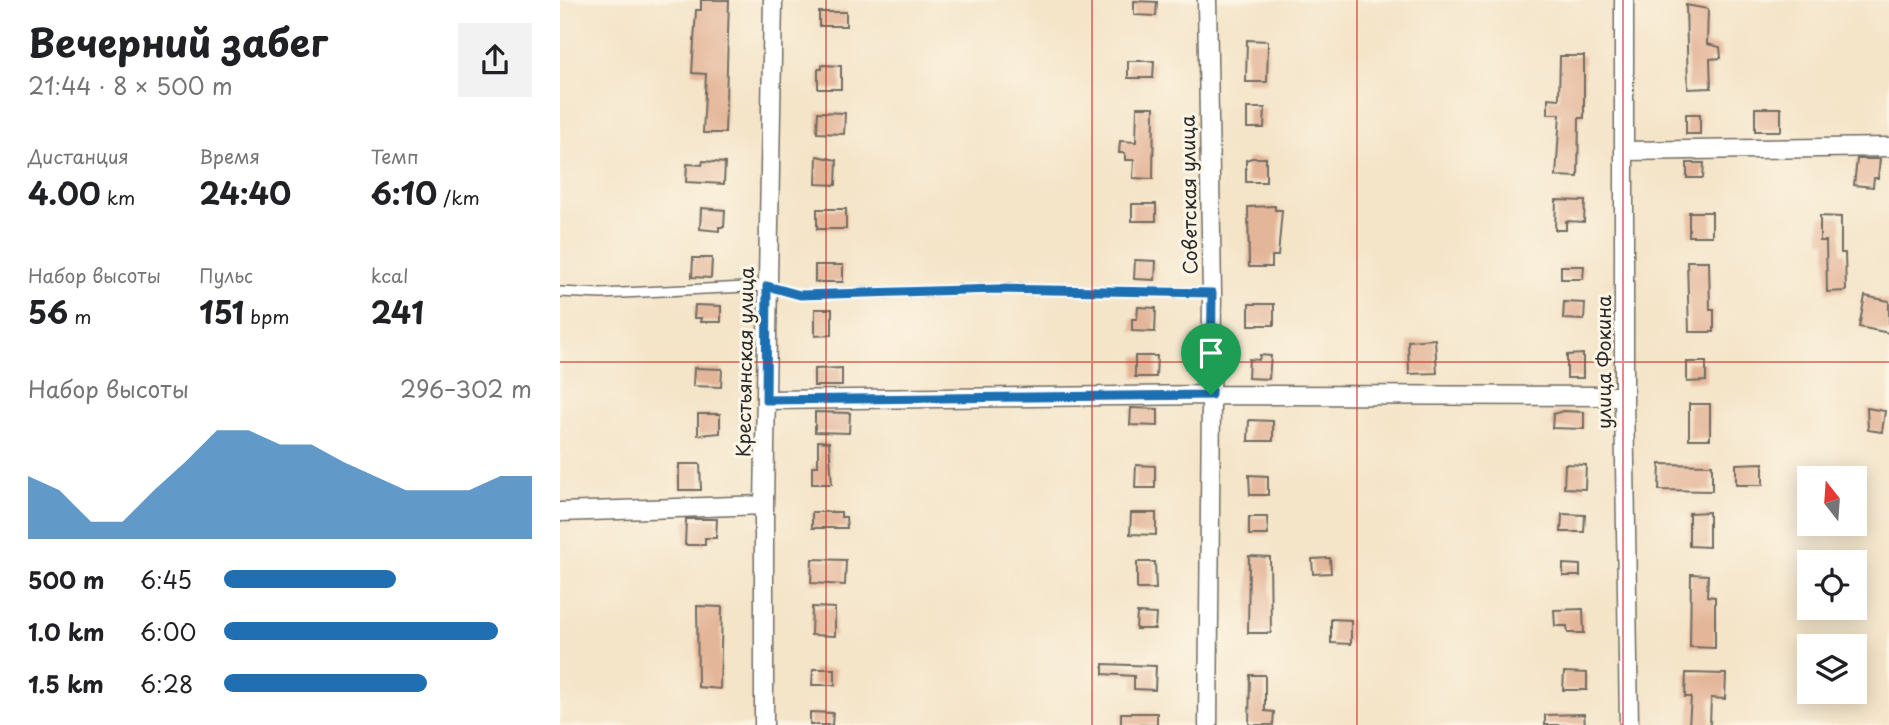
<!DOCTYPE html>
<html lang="ru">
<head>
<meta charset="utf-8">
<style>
	:root { --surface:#fff; --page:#f2f2f2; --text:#202124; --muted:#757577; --accent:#1f6fb2 }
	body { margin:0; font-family:"Playpen Sans",sans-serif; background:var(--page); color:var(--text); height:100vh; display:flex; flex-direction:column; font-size:26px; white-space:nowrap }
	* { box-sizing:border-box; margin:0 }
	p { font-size:23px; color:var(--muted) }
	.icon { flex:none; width:38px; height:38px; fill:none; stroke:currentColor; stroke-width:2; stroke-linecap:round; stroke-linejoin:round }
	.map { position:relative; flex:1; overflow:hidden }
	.side { display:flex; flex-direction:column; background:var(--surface); width:560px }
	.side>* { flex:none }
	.needle { width:46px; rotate:343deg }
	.buttons { position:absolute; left:1237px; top:466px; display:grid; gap:14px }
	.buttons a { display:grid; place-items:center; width:70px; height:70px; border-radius:0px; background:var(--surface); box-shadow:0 4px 18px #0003; font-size:35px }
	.pin { position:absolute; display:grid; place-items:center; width:60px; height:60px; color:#fff; margin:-72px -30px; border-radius:50% 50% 50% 0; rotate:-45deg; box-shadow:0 0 7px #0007 }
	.pin .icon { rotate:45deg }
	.round { display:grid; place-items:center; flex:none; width:74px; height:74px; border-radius:0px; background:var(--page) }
	.summary { display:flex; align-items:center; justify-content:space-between; height:119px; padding:0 28px }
	h1 { font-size:38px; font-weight:700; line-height:52px }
	.stats { display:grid; grid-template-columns:repeat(3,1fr); gap:10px; height:119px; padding:7px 28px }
	.stats div { display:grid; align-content:center }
	.stats b { font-size:30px; font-weight:700 }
	.stats small { font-size:19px; font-weight:400 }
	.stats p { font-size:19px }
	.chart { height:196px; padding:14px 28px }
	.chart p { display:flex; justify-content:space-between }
	.chart svg { width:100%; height:126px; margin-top:7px; fill:var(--accent); opacity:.7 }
	ul { padding:0 28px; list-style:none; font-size:23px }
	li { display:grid; grid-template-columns:112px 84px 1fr; align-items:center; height:52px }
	li i { height:18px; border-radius:9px; background:var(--accent) }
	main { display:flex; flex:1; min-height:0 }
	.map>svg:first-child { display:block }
</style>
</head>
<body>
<main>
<section class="side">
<div class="summary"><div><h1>Вечерний забег</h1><p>21:44 · 8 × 500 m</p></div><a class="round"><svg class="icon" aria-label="share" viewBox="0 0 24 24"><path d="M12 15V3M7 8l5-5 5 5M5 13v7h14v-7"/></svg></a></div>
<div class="stats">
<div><p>Дистанция</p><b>4.00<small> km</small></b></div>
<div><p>Время</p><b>24:40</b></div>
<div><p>Темп</p><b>6:10<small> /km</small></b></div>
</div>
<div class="stats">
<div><p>Набор высоты</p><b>56<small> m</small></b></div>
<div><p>Пульс</p><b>151<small> bpm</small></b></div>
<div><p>kcal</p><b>241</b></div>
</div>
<div class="chart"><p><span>Набор высоты</span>296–302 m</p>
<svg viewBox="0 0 160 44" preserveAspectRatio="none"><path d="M0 44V22L10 27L20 38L30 38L40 27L50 17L60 6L70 6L80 11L90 11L100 17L110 22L120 27L130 27L140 27L150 22L160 22V44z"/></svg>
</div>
<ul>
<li><b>500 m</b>6:45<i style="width:56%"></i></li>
<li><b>1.0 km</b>6:00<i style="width:89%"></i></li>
<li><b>1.5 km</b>6:28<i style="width:66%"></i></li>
</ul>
</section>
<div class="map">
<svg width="1329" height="725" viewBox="0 0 1329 725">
	<rect width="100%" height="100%" fill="#fcf5e5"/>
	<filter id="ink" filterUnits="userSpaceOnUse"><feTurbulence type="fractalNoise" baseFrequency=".0143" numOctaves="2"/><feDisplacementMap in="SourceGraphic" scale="14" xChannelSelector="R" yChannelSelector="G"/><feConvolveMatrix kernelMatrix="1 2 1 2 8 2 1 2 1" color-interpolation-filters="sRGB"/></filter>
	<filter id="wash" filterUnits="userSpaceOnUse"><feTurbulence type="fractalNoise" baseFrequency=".00686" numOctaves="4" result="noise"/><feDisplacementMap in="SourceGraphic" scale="28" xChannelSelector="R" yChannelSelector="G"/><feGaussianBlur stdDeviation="1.57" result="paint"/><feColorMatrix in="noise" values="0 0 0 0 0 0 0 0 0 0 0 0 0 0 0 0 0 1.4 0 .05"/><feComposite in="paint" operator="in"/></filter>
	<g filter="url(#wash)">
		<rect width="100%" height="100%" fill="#f4e4c8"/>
		<g id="blocks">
			<path fill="#e4b699" d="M141,0H169L165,133H143L146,74L132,73L136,10H141Z
				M574,1L597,2L596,16L574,15Z
				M1126,5L1148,9L1147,44L1160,47L1161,58L1150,59L1151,88L1128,89Z
				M259,12H286V26H259Z
				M687,40L708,41L707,82H686Z
				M1000,56H1024V118H1019L1018,177L996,176L1000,114H988V98L999,99Z
				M568,61H594L593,78H568Z
				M262,65L281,66V89H258V69H262Z
				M577,107H594L593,179L573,178L574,160H565V153H559L560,141L576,142Z
				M687,108H705L704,128H687Z
				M1195,108H1221V131H1195Z
				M258,112L285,113L284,134L257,133Z
				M1126,114H1140V134H1126Z
				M257,156L277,160L276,185L256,184Z
				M692,158H706V182H686V160Z
				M1297,159H1320L1318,178H1314L1313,187L1294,185Z
				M143,161L165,163L164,184L126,182L127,164L142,165Z
				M1127,163H1144L1143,178H1127Z
				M996,200L1025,201L1024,222L1006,221V230H995Z
				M572,204H596V221H572Z
				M715,206V210H722L718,256H712V267H689L688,207Z
				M141,208L165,210L164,227H159V231L140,229Z
				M257,209H286V229H257Z
				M1129,212H1152V236H1129Z
				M1260,216L1281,217V253H1285L1286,291L1267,292L1266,241H1260Z
				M133,258H152L151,278L132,277Z
				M575,260L596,261L595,280L574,279Z
				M1127,261H1149L1150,310H1154V332H1129Z
				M255,265H283V282H255Z
				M1001,266H1024L1023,279H1001Z
				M1305,296L1329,301V333L1299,327Z
				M1004,302L1025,303L1024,320L1003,319Z
				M689,304H714V325H689Z
				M135,305L161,306V322H140L141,318H134Z
				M578,307L596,308L595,332L572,331V319H577Z
				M255,309H272V335L255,336Z
				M875,339L877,373L849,374L848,341Z
				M1023,354V378H1007V355Z
				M700,355L711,356L709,379L688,378L689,359L699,360Z
				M575,356H597L596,377H575Z
				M1127,362H1146V381L1127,382Z
				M134,368L162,369L161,387L133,386Z
				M282,368V386H254V369Z
				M1129,404H1150V439H1129Z
				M571,408L598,409V426L570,425Z
				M1307,408L1325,411L1322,432L1308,430Z
				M1003,411L1024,412V429L992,428L993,414Z
				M255,412L290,413L289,433L255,432Z
				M138,414H160V433L138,435Z
				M689,420L713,421V441H688Z
				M258,441L269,442L272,484H252V466H258Z
				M1203,463V485H1176V464Z
				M119,464H140L141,490H119Z
				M1005,464L1026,465L1025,489L1004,488Z
				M1100,464L1152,465V491L1099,490Z
				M576,465L595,466V488H575Z
				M689,475L708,476V495H690Z
				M252,512H281V517H286L287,528H252Z
				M1149,512V547L1129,546V513Z
				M571,513H596V535L570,534Z
				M1002,514L1025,515L1024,532H1001Z
				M689,517H707L708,535H689Z
				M126,519H157L156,538H145V545H125Z
				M689,556L710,557L711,633H688Z
				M770,558L771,573L753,574L752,559Z
				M252,559L286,560L285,585L251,583Z
				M577,562H595L596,589H577Z
				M1003,564L1020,565V576H1003Z
				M1131,574L1148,575L1147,596L1155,597V648L1130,647Z
				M137,606L162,607L160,689L138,687Z
				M252,607L275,608V636L251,635Z
				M1023,609L1024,633H1008L1007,626H995L994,610Z
				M577,613L596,614L595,629H576Z
				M771,619L791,620V644L771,643Z
				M543,664L596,666L595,690L574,689V676L543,674Z
				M253,669H275V685H252Z
				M1004,672L1027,673V690H1003Z
				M1126,673L1166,674L1165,699L1151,698L1150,725H1129L1131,697H1125Z
				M690,675H705V711L714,712L713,725H689Z
				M250,712L273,713L272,725H250Z
				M561,713H597V725H561Z
				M1024,714L1025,725H985V715Z"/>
		</g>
	</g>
	<g filter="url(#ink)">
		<use href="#blocks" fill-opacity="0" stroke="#716c62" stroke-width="2"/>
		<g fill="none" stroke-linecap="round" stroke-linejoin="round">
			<defs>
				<path id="lane" d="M0,292L41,294L207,286L240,295L437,289L652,293"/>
				<path id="street" d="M647,0L652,293L648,725
					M1064,0V396L1069,725
					M1067,151L1329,147
					M206,400L651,395L1064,396
					M0,512L204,505
					M204,725V505L213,0"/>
			</defs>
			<use href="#lane" stroke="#716c62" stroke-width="12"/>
			<use href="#street" stroke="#716c62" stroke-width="21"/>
			<use href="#lane" stroke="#fff" stroke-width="9"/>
			<use href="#street" stroke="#fff" stroke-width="18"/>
		</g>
	</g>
	<g fill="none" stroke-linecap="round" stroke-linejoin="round" filter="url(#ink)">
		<defs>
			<path id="route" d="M207,286L240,295L437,289L652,293L651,395L206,400Z"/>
		</defs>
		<use href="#route" stroke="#fff" stroke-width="14"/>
		<use href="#route" stroke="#1f6fb2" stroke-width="9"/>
	</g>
	<path fill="none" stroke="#d62828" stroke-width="2" stroke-opacity="0.55" d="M266,0V725M532,0V725M797,0V725M1063,0V725M0,362H1329"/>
	<g text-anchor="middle" stroke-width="6" stroke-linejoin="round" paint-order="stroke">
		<g font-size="19" fill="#2b2b2b" stroke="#fcf5e5">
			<text transform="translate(629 195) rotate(-91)" y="7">Советская улица</text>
			<text transform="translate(185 362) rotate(-89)" y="7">Крестьянская улица</text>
			<text transform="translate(1044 362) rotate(-90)" y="7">улица Фокина</text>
		</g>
	</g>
</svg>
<div class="buttons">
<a><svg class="needle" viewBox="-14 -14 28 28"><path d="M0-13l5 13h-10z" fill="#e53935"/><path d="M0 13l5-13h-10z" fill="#757577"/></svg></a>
<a><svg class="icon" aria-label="locate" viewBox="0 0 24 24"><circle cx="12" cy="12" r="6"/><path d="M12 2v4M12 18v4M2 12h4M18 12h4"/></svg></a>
<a><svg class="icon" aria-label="layers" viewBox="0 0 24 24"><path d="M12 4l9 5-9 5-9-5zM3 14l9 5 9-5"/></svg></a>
</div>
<div class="pin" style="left:651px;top:395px;background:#1e9e55"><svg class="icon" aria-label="arrive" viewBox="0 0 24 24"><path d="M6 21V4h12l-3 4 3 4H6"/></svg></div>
</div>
</main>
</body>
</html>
